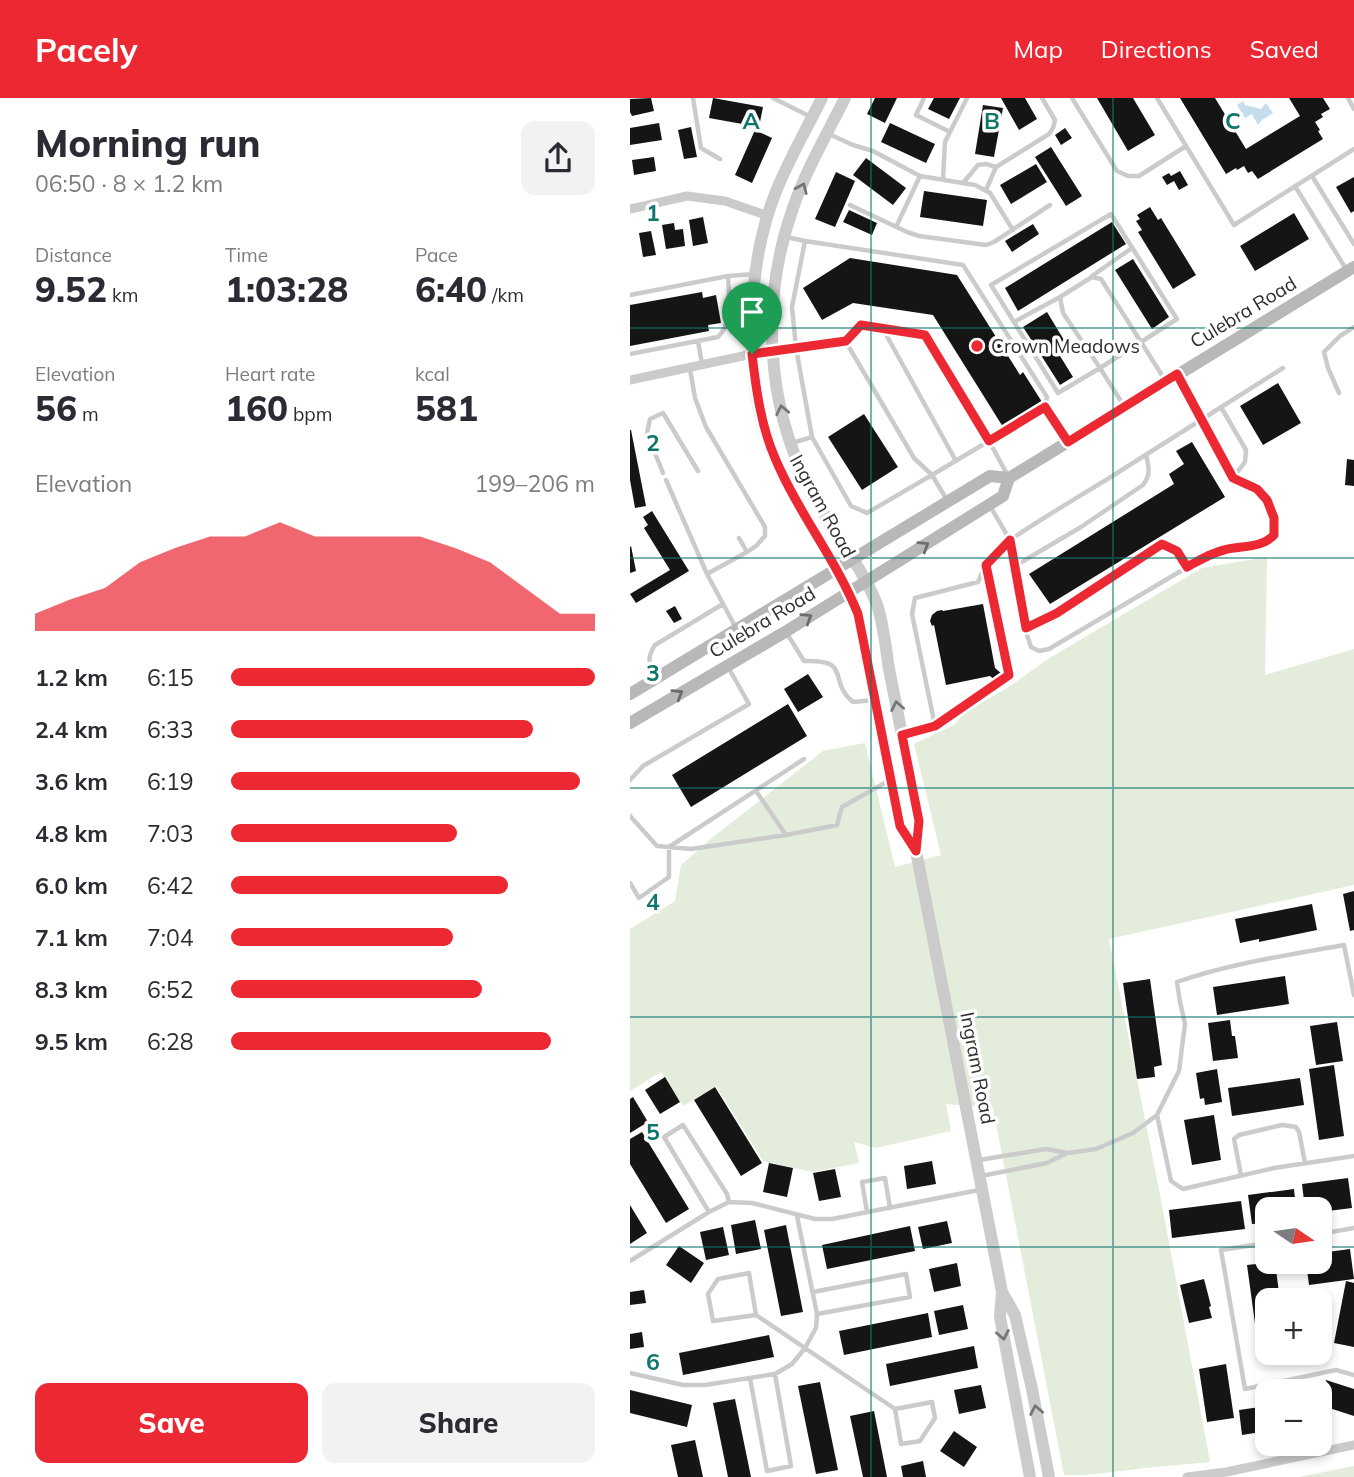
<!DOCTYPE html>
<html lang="en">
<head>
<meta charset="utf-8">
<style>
	:root { --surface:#fff; --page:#f2f2f3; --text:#2b2b33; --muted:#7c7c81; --accent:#ec2833 }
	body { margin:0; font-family:Mulish,sans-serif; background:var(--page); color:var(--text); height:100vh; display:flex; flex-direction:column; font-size:26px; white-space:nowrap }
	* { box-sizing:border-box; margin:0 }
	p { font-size:23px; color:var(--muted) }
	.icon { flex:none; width:38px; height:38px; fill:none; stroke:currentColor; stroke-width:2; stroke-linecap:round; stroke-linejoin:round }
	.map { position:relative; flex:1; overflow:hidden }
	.drawer { display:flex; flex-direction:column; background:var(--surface); width:630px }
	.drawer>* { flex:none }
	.needle { width:46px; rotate:103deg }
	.fabs { position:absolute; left:625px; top:1099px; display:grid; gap:14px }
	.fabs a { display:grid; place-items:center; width:77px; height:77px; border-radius:14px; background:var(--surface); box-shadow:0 4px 10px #0003; font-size:35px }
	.pin { position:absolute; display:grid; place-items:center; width:60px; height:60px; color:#fff; margin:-72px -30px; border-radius:50% 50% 50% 0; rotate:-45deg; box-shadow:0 0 7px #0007 }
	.pin .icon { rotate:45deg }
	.round { display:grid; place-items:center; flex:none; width:74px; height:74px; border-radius:14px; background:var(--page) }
	.headline { display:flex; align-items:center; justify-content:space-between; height:119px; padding:0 35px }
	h1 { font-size:38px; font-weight:800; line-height:52px }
	.figures { display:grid; grid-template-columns:repeat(3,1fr); gap:10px; height:119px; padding:7px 35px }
	.figures div { display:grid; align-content:center }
	.figures b { font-size:35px; font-weight:800 }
	.figures small { font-size:19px; font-weight:400 }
	.figures p { font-size:19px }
	.chart { height:196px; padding:14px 35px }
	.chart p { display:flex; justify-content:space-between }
	.chart svg { width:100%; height:126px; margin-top:7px; fill:var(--accent); opacity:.7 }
	.action { display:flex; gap:14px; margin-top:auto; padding:14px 35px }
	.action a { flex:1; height:80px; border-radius:14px; background:var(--accent); color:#fff; font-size:28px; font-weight:800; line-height:80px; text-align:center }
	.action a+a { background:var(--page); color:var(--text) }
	ul { padding:0 35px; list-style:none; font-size:23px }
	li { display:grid; grid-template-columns:112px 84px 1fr; align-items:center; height:52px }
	li i { height:18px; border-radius:9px; background:var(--accent) }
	header { display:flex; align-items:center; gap:42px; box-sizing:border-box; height:98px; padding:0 35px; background:var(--accent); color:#fff }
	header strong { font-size:33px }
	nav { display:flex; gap:38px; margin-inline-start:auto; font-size:24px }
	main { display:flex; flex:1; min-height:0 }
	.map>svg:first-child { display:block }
</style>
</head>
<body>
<header>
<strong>Pacely</strong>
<nav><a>Map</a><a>Directions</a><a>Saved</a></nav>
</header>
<main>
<section class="drawer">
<div class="headline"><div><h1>Morning run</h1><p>06:50 · 8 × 1.2 km</p></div><a class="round"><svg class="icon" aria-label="share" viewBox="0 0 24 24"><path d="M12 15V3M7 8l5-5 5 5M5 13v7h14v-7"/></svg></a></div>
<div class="figures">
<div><p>Distance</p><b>9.52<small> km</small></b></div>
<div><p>Time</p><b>1:03:28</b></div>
<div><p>Pace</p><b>6:40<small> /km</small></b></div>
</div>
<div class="figures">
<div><p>Elevation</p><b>56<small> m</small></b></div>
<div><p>Heart rate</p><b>160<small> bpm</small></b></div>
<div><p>kcal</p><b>581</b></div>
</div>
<div class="chart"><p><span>Elevation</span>199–206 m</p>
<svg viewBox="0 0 160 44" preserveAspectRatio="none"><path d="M0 44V38L10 33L20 29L30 20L40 15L50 11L60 11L70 6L80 11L90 11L100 11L110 11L120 15L130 20L140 29L150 38L160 38V44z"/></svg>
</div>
<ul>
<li><b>1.2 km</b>6:15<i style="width:100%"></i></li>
<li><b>2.4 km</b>6:33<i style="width:83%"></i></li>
<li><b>3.6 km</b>6:19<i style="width:96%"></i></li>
<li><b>4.8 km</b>7:03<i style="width:62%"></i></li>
<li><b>6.0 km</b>6:42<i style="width:76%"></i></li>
<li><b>7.1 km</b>7:04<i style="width:61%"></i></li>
<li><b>8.3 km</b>6:52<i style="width:69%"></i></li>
<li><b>9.5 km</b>6:28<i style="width:88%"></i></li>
</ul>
<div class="action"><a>Save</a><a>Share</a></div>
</section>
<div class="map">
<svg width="724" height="1379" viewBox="0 0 724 1379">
	<rect width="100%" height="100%" fill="#fff"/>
	<path fill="#e4ecdb" d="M637,459L635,577L724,551V787L479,841L531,1102L580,1364C562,1366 543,1367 525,1369C502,1371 454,1379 434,1377L363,1010L316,1006L321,1033L246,1050L224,1044L229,1065L183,1074L133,1063L86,988L53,1008L31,974L0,993V831L45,803L51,767L82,740L193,653L235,645L265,769L311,757L284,646L324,627L334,615L377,590L421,559L572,470Z
		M724,1368V1379H669Z"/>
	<path fill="#c6dded" d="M613,3L615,7L631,11L636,5L643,15L632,22L628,27L622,16L615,20L607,7Z"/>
	<path fill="#151515" d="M21,0L24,13L2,18L0,14V1Z
		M83,0L133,9L129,29L79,20Z
		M245,0H267L255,25L237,16Z
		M304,0H330L319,21L298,11Z
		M371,0H395L407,21L389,32Z
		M467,0H503L525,37L498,53Z
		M550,0H585L616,51L670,18L659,0H693L700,11L691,16L693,19L685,24L690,32L688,33L693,41L628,81L622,73L618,75L614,68L607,72L606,70L596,76Z
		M353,7L373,10L364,59L345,56Z
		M29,25L32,42L0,47V30Z
		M260,25L305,46L296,65L251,44Z
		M61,29L67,59L54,61L48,32Z
		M435,30L442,40L431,47L425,37Z
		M125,32L142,40L122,85L105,77Z
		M421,49L452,98L436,108L405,59Z
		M24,59L26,73L4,77L2,62Z
		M236,60L276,90L263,107L223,77Z
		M406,66L417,84L381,106L370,87Z
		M550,73L558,87L549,92L544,83L537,87L532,79L539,75L541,78Z
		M206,74L225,83L205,129L185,121Z
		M724,79V113L721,115L706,89Z
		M294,93L357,102L353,128L290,119Z
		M520,109L528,122L531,120L566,177L543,191L508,134L512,132L506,123L510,121L507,117Z
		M219,112L247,125L242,137L213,124Z
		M664,115L679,141L625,173L610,148Z
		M73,119L78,145L63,148L59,122Z
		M482,124L496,146L388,213L375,190Z
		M44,125L45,132L53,131L55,148L36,151L32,127Z
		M403,126L409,136L382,154L375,143Z
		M21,133L26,157L13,159L9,135Z
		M220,160L327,177L390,277L393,274L412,304L373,329L303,217L223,205L192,222L173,190Z
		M503,161L539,219L522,231L485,172Z
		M72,194L73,200L86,197L91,225L78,227L79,233L0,248V207Z
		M417,214L437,247L427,253L443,279L430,287L393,229Z
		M648,285L671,325L633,347L610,308Z
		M234,316L268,369L232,392L198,339Z
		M0,332H1L16,408L5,410L0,382Z
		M562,344L595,399L420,506L399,476L544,386L539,376L554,366L546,353Z
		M717,361L724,362V388L715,387Z
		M22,413L59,473L6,505L0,496L40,472L14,430L18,427L13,419Z
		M1,448L6,473L0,475V449Z
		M353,506L365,570L372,576L366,583L360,578L316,587L304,527L302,528L300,523L302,517L307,513L312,512L313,513Z
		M45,508L52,521L44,525L36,513Z
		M178,576L193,599L168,614L154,591Z
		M158,606L177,638L61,709L42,677Z
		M724,793V832L720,833L713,796Z
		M682,806L687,832L629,844V841L610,845L605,821Z
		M655,878L659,906L587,917L583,889Z
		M520,881L532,967L524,969L525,979L507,981L493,885Z
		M600,922L602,938H605L608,960L583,963L578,925Z
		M707,924L713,963L686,967L680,928Z
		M704,967L714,1038L689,1042L679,971Z
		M587,971L592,1004L575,1007L574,1000L570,1001L566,975Z
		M35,979L50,1004L30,1016L15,992Z
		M670,980L674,1007L602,1018L598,990Z
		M85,989L132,1065L111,1078L64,1002Z
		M3,999L18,1024L0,1035V1001Z
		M584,1017L591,1062L562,1067L554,1022Z
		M12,1034L59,1111L36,1125L0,1066V1041Z
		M302,1063L306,1086L277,1091L274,1068Z
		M139,1065L163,1070L157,1099L133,1094Z
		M205,1071L211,1099L189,1103L183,1075Z
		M718,1080L722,1110L690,1114V1111H675L672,1086Z
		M664,1091L666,1111H637V1125L622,1126L618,1097Z
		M611,1103L615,1131L542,1140L539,1112Z
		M0,1107L17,1135L0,1146Z
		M125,1122L131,1151L106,1156L101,1127Z
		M317,1123L322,1145L293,1151L288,1129Z
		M156,1127L173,1214L151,1218L134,1132Z
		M280,1128L285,1153L197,1171L192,1147Z
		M93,1129L99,1157L76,1162L70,1134Z
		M49,1148L74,1165L61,1185L36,1167Z
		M720,1151L724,1181L679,1187L676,1164H690V1155Z
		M645,1164L650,1202H637V1244H635V1239L627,1240L617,1167Z
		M327,1165L331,1188L304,1194L299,1171Z
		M574,1181L581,1208L579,1209L582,1220L559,1225L550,1187Z
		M716,1183L724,1185V1249L704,1245Z
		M14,1192L16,1205L0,1207V1194Z
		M333,1207L338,1231L309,1237L304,1213Z
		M298,1215L302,1239L214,1257L209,1233Z
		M697,1226L701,1250L690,1252V1227Z
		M12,1234L14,1249L0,1251V1236Z
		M139,1237L144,1259L53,1277L49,1255Z
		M344,1248L348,1270L260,1288L256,1266Z
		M596,1266L604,1320L577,1324L569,1271Z
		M696,1282L724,1291V1318L690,1307Z
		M190,1284L208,1372L186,1376L168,1288Z
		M351,1287L356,1310L329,1316L324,1292Z
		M0,1292L62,1307L57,1329L0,1315Z
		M105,1301L121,1379H98L83,1305Z
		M637,1308V1333L612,1337L609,1312Z
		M244,1313L257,1379H233L220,1318Z
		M324,1333L347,1349L334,1369L310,1353Z
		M65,1342L73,1379H48L41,1347Z
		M293,1363L296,1379H273L271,1368Z"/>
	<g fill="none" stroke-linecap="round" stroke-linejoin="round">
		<path stroke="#cbcbcb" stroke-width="4.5" d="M63,0L71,50L90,61
			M143,0L181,19
			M294,0L286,17L320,34
			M442,0L487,73L498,78H509L556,48
			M527,0L604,127L724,51
			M718,0L724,11
			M199,36L223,47L243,53L290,78L345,87L360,95L383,132
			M682,78L724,146
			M313,82L315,44L337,0
			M333,85L348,67L356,66L366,69
			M665,88L716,171
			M356,92L366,69L419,36L423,30L425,22L412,0
			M220,107L277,134L289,138L356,147L364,144L420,107
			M266,129L290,78
			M156,139L175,143
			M462,178L502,150
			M462,179L471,181L511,244L470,270L433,215L430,199Z
			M0,197L98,178L124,176
			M384,224L430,199
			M253,231L326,363
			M68,243L72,266
			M216,244L284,360L302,377L359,343L377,376
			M145,253L166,250L162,209L175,143L333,167L417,299L415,309L438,343
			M0,256L88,239C103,224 99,198 98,178
			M60,271L65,300L76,329L135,429V438L126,448L117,454L77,476
			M549,280L603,380L627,391L637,402L644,420V437L638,443L619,448L595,451L566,464L419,551L409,553L401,549L397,537L380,442C411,421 443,402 476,382C535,345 594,307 653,270
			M709,295L698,270L694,254L710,238L724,229
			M494,308L470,270L428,295L361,187L481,116L547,221L511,244L535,282
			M591,309L616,352L615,364L603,380
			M182,339L221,408L237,415L302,377L317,402
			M162,345L182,339L166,250L216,243L231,227L295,237L359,343L415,309
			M33,375L17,335L20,321L33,315L68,373
			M36,382L77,476L106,530
			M109,440L117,454
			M385,468L451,429L513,387C521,377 519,368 516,357
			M396,530L427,515L532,446L547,453L557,469
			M156,534L174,563C223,561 197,583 223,604L244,602
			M27,578C19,565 16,561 25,547L93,506
			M305,628L282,516L285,500L348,484L355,468
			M273,636L305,628L379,577L356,467L380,442L360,408
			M0,682L13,668L119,606L98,569
			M126,693L156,737
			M0,718L27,748L61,751L156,737L207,727L212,709L260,682
			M0,785L9,800L39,779V749L174,661
			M724,897L714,847C659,857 601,865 547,884L550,904L555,926L549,973L527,1017L541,1083L553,1091L644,1070L724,1058
			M349,1062L416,1051L438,1055L466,1051L503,1035L527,1017
			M611,1077L604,1041L609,1037L652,1027L666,1029L669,1034L675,1065
			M351,1078L417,1065L437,1055
			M79,1114L34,1039L53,1027L97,1096L99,1104
			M237,1114L232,1084L255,1080L260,1110
			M690,1136L724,1130
			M637,1145L591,1152L615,1291L706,1272L724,1277
			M0,1163L79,1114L99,1104L122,1105L185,1121H202L349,1092
			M183,1194L276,1176L280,1199L187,1216
			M126,1217L119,1175L88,1181L78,1196L83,1223L126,1217L265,1311L271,1346L290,1343L305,1320L302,1304L265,1311
			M0,1275L53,1287H75L145,1276L162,1266L175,1250L186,1230L187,1216L167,1118
			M120,1280L137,1373L161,1368L145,1276"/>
		<path stroke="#cbcbcb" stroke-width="9" d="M0,111L57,98L95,103L138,118
			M0,282L122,256L142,253
			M557,1379L596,1374L724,1347"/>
		<path stroke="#cbcbcb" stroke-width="12" d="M192,0C176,32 158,63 145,96C116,170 112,288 145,362C169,415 206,462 228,516L270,728L286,753
			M215,0C197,36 176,72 163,110C131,201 135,303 179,389C198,429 229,463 246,504C253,521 256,552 259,571C269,622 279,672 289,723L286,753L372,1194L370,1219L400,1379
			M372,1194L385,1217L402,1291L419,1379"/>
		<path stroke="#b8b8b8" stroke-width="12" d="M0,596L360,378L379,380L724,169
			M0,625L155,534L373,398L379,380"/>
	</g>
	<defs><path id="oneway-chevron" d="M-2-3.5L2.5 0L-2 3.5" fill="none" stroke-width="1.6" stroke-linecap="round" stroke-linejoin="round" transform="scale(1.75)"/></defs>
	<g stroke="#757575">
		<use href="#oneway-chevron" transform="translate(172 90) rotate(-66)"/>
		<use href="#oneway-chevron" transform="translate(152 312) rotate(-102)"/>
		<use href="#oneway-chevron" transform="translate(267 608) rotate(-101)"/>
		<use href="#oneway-chevron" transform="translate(373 1237) rotate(79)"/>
		<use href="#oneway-chevron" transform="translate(406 1312) rotate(-101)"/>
	</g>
	<g stroke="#6c6c6c">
		<use href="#oneway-chevron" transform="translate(294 448) rotate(-32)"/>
		<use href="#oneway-chevron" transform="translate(177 520) rotate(-32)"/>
		<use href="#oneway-chevron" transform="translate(48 596) rotate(-31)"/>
	</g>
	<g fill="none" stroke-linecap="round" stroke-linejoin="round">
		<defs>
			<path id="route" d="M231,227L295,237L359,343L415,309L438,344L547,276L603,380L627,391L637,402L644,420V437C631,451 611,447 594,452C581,455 568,463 557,469L547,453L532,446L427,515L396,530L380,442L356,467L379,577L305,628L272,637L289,723L286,753L270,728L228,516C206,461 168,415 145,360C131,328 126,291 122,256L216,243Z"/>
		</defs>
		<use href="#route" stroke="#fff" stroke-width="14"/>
		<use href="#route" stroke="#ec2833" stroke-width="9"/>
	</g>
	<path fill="none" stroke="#0f766e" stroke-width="2" stroke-opacity="0.55" d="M241,0V1379M483,0V1379M0,230H724M0,460H724M0,690H724M0,919H724M0,1149H637M690,1149H724"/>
	<circle fill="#ec2833" stroke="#fff" stroke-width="2.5" cx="347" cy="248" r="7"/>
	<g text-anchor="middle" stroke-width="7" stroke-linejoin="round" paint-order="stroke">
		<g font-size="19" fill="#2e2e2e" stroke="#fff">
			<text transform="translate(613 214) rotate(-31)" y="7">Culebra Road</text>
			<text transform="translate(193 408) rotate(61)" y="7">Ingram Road</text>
			<text transform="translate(132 524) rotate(-31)" y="7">Culebra Road</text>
			<text transform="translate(348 970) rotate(79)" y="7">Ingram Road</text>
		</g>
		<g font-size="19" fill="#2e2e2e" stroke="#fff" text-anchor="start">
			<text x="361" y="255">Crown Meadows</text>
		</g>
	</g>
	<g font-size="23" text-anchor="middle" font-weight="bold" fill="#0f766e" stroke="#fff" stroke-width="7" stroke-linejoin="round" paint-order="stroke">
		<text x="121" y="31">A</text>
		<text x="362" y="31">B</text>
		<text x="603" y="31">C</text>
		<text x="23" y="123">1</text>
		<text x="23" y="353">2</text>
		<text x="23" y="583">3</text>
		<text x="23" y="812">4</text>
		<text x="23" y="1042">5</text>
		<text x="23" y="1272">6</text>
	</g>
</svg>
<div class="fabs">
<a><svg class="needle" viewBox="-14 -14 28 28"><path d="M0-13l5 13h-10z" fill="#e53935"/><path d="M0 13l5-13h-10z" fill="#7c7c81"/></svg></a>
<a>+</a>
<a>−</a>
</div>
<div class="pin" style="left:122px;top:256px;background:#1e9e55"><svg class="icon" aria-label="arrive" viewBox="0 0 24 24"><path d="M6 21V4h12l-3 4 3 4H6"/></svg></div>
</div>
</main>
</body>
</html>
